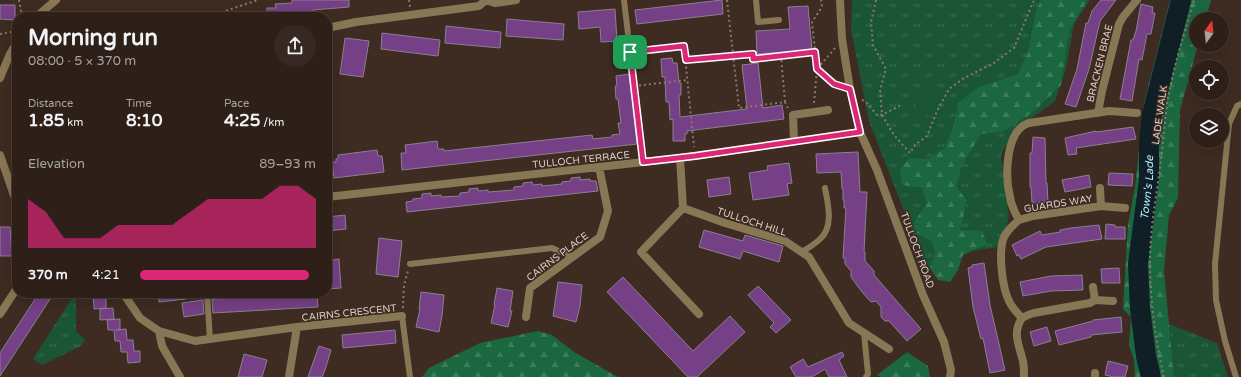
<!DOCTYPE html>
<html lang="en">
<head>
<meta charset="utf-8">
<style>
	:root { --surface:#2e2019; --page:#362822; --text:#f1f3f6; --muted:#a7a3a2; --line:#493e38; --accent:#db2777 }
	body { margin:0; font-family:"Varela Round",sans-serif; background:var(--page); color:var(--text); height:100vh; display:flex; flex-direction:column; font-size:15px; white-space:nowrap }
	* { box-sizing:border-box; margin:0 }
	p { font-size:13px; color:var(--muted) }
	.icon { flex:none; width:22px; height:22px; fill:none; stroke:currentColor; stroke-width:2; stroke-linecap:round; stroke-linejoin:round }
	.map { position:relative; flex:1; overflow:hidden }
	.sheet { position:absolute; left:12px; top:12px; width:320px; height:286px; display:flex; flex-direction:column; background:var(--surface); border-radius:16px; box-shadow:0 4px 16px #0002,0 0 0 1px var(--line) }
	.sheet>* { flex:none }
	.needle { width:26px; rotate:15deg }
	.buttons { position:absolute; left:1189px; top:12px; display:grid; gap:8px }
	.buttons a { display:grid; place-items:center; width:40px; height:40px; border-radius:50%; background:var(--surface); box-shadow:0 4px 16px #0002,0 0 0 1px var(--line); font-size:20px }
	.pin { position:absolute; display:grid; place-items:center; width:34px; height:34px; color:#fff; margin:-17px; border-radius:8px; box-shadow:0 2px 6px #0006 }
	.round { display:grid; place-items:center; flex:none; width:42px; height:42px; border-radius:21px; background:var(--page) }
	.summary { display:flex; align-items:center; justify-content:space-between; height:68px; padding:0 16px }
	h1 { font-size:22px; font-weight:700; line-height:30px }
	.figures { display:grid; grid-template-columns:repeat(3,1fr); gap:6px; height:68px; padding:4px 16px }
	.figures div { display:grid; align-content:center }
	.figures b { font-size:17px; font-weight:700 }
	.figures small { font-size:11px; font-weight:400 }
	.figures p { font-size:11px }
	.chart { height:112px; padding:8px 16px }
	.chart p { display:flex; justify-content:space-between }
	.chart svg { width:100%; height:72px; margin-top:4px; fill:var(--accent); opacity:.7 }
	ul { padding:0 16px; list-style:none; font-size:13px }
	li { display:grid; grid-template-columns:64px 48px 1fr; align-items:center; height:30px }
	li i { height:10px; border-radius:5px; background:var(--accent) }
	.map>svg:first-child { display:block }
</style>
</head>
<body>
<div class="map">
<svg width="1241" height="377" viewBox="0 0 1241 377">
	<defs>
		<pattern id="grass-tufts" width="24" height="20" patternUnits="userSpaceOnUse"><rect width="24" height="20" fill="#1a5536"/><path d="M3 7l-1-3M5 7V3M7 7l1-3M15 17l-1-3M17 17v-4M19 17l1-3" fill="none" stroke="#3b6c52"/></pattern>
		<pattern id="forest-firs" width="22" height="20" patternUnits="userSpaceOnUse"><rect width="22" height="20" fill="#1a6740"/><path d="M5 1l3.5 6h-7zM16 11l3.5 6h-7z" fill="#3b7c5a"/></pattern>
	</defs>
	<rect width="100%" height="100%" fill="#3e2b21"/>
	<path fill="url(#grass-tufts)" d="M852,0H1090L1074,24L1066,69L1055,101L1014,131L1001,155L1009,217L1000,247L962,252L927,270L869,121L851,30Z
		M74,295H76V331L85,340L81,346L42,365L33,359Z
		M1169,324L1217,343L1228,377H1174Z"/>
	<path fill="url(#forest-firs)" d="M1041,0H1087L1069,31L1061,85L1033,112L1003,132L981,134L962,165L956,186L967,201L960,230L982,231L987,244L963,255L958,270L950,282L938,280L930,268L935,252L932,242L917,233L912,225L927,203L922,188L902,185L900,168L910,158L928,159L945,148L952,130L956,116L958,103L979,87L1018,74L1028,52L1036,11Z
		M1170,0H1211L1206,19H1196V45H1198L1180,110L1178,198L1169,215L1164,271L1174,377H1135L1134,360L1129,345L1131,317L1123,309L1128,225L1135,187L1144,103Z
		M538,331L552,335L574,352L618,377H422L429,368L480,343Z
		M907,352L928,366L930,377H880L877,375Z"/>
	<path fill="#1a5536" d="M928,83L944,92L931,117L914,109Z"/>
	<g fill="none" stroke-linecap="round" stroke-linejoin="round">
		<path stroke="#101f25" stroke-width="20" id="s1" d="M1151,377L1146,356L1140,308L1138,264L1149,179V143L1152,115L1181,0"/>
	</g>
	<path fill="#754086" stroke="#8d7f92" d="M292,0H349V7L313,10L314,14L287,16L288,17H267V8H276L275,4L292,3Z
		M722,0L723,14L637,24L635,10Z
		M1101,0H1116L1100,21L1089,69L1076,107L1065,104L1077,69L1086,23H1088L1092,11Z
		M1141,4L1153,7L1152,13H1155L1151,34H1147L1142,60L1139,59L1132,101L1120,99L1131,40H1133L1136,31Z
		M0,5H15V20L0,19Z
		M808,6L812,50L757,54L756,31L790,29L788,7Z
		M615,9L617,41L601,42L600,27L579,29L578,12Z
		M507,19L564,24L563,40L506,36Z
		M446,26L501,32L500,48L445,43Z
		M382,33L440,40L438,56L381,49Z
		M345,38L369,41L363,77L340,74Z
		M672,58L673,63H677L679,83H681V95H679L680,117L747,109L742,65L758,63L763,108L782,105L784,119L687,131V134H685V141H673V119L670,120L669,102H666L665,77H662L661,59Z
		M629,74L637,144L402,170L401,153H406L405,145L437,141L438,149H444V151L592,135L593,139L612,137V135L620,134L618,123H621L618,99H616L615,86H617L616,76Z
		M1133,127L1136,139L1076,148L1077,154L1068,155L1065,138L1096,131V132Z
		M1033,137L1045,138L1046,183H1047L1048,202L1032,203L1031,187H1030V153H1032Z
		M377,150L378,156H382L384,172L334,178L332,162H336V159H338V155Z
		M858,152L860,192H867L864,252H865V261L874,271V275L921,329L907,341L889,321H885L881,317V307L876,301L871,302L862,292L851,277V271L845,264V258H843L846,208H844V200H843V189H842L841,172L817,173L816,154Z
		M789,163L792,183L787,184L789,195L753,200L749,173L768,170L767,166Z
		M1109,173L1133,174L1132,186L1108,185Z
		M1089,175L1091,187L1065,192L1062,180Z
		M580,177V180L590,179V181H596L598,191L407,212L406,202L413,201V199L422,198V194L431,193V196L441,195V197L460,196V193L469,192V189L478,188V191L488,190V192L514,190V187L523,186V183L532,182L533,185L542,184V186L562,184V182L571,181V178Z
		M729,177L731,194L709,197L707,180Z
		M345,215L346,229L327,231V217Z
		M1106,224L1115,225V227H1125V239H1105Z
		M1099,225L1102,239L1046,247L1021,259L1019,255L1017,256L1012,245L1040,231L1042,235L1060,232V230L1071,228Z
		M0,227H10L12,256H0Z
		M704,230L743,241L745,235L783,246L779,262L743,251L740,259L699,247Z
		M379,238L402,241L398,277L376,274Z
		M339,259L341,288L327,289V261Z
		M984,263L990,305L1005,370L990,373L983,338L981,339L973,307L968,268L972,267V265Z
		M1119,268L1120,283H1102L1101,269Z
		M1082,275L1083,290L1051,291L1023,296L1020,282L1051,276Z
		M623,277L693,351L730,316L745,332L697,377H688L607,292Z
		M558,282L582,285L580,306L576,322L553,316Z
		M758,286L791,320L776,333L770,327L774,323L748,295Z
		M497,288L513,291L510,311H512L508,327L491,323L495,305H494Z
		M421,292L444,295L442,316L439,332L416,327L420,309H419Z
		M39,293H54L0,376V353Z
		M93,293H106V308L94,309Z
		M158,293H185L186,299L159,302Z
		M317,294L318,307L213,313L212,299Z
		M203,300L204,314L184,317L182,303Z
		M113,308L114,319L100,320V309Z
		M1121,317L1122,332L1091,335V337L1059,345L1055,331L1093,321V320Z
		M120,319V329L116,330L126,329L127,340H133L134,351H140V362L128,363L127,352H121L120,341H115L114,330H108L107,320Z
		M1047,327L1051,341L1034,346L1030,332Z
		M395,330L396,343L343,348L342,335Z
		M319,346L331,350L325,370L322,377H308Z
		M842,352L844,356L839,360L847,377H829L825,369L812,377H796L790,367L803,359L808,367Z
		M244,354L267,360L262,377H238Z
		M1108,361L1128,366L1125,377H1114L1105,375Z"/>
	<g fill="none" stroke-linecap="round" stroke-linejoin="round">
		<path stroke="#897970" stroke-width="2" stroke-dasharray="2 3" stroke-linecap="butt" d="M19,0L22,17
			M409,0L410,7
			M727,0L739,108L785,102L788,108
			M876,0L871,22L873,45L886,69L880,90L882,115L894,135L910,153L915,145L927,136L937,111L949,89L964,78L994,63L1014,48L1034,0
			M207,17L258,0
			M0,34L17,31
			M629,42L642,153
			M835,48L817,69L834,84L841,87
			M630,52L684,46L694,147
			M686,60L753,54V59L781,57
			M634,86L688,80
			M862,100L865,101L877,115H882L901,105
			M785,102L781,57L815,52
			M814,103L817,69L812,22L822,7L821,0
			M74,296L78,293
			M403,308L404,285L408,271
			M1164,377C1155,338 1150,300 1150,260C1150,227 1157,193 1161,160C1164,136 1165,112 1170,88C1176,58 1186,29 1194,0"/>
		<path stroke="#887754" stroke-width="6" d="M624,0L628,34
			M756,0L758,22L779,20
			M802,252C808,248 815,244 820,239C834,227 828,204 825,188
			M410,264L552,248L572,257
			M207,293L210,340
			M402,316L410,377
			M864,333L868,374L866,377
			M1236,377L1225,341L1216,300L1215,264L1229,124L1237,106L1241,104"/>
		<path stroke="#887754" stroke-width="8" d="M840,0L842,39L850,89L860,132L877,170L923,295L944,342L951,370L950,377
			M36,17L56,0
			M327,28L356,22L479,6L486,0L495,3L516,0
			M0,78L10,54L17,42
			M1098,113L1102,91L1119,24L1123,17L1137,0
			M794,141L793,115L828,110
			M0,155L17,204
			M680,158L683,208L725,223L785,241L809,257L849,323L889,349
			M1100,188L1101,206
			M327,197L680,158L860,132
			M683,208L641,252L699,314
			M1019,220L1033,216L1101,206L1125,208
			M1093,287L1095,300
			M123,293L140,318L159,331L195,341L297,327L402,316
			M0,314L17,288
			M526,317L530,288L600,237L608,211L599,167
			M1022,318L1028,315L1034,313L1090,303L1095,300L1113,301
			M159,331L162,346L180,377
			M1095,373V377
			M289,377L297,327
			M1024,377C1024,372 1024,366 1023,361C1019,345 1012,333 1022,318C1017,313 1012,308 1009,301C1002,287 998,251 1004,237C1008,229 1013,225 1019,220C1015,213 1011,205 1010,197C1005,177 1005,130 1029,123L1109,111L1137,113"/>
	</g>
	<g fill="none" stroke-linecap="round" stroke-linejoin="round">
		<defs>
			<path id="route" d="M684,46L686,60L753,54V59L815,52L817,69L834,84L850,89L860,132L695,156L643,162L630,52Z"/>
		</defs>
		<use href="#route" stroke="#fff" stroke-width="8"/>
		<use href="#route" stroke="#db2777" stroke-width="5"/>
	</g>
	<g text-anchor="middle" stroke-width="3" stroke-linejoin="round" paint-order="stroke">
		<g font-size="10" fill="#dcd0c9" stroke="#3e2b21">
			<text transform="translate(1099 63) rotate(-76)" y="4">BRACKEN BRAE</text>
			<text transform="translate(1159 115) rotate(-82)" y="4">LADE WALK</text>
			<text transform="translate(581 159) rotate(-6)" y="4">TULLOCH TERRACE</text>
			<text transform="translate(1058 203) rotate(-9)" y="4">GUARDS WAY</text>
			<text transform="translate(752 221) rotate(18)" y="4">TULLOCH HILL</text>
			<text transform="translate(918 250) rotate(70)" y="4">TULLOCH ROAD</text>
			<text transform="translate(557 256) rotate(-37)" y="4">CAIRNS PLACE</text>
			<text transform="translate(349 312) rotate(-6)" y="4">CAIRNS CRESCENT</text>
		</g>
		<g font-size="11" font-style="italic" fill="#b5e9fe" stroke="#3e2b21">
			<text dy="4" stroke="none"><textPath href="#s1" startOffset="191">Town's Lade</textPath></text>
		</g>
	</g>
</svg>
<div class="buttons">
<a><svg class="needle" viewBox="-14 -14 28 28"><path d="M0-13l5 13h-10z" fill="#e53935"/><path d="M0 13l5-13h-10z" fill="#a7a3a2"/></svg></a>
<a><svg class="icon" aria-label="locate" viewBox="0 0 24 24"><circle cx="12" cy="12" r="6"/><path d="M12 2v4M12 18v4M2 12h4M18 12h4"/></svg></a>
<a><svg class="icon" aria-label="layers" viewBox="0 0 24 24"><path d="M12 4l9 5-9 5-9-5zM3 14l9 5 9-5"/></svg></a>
</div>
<div class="pin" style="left:630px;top:52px;background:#1e9e55"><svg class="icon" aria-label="arrive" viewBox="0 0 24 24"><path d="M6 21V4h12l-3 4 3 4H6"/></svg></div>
<section class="sheet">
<div class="summary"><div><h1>Morning run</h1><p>08:00 · 5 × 370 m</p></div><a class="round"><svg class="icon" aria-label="share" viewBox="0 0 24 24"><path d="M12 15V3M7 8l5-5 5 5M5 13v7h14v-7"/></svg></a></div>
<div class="figures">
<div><p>Distance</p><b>1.85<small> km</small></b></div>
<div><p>Time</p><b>8:10</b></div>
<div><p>Pace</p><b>4:25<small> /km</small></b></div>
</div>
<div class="chart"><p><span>Elevation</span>89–93 m</p>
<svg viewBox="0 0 160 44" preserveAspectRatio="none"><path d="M0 44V14L10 22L20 38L30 38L40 38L50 30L60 30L70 30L80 30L90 22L100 14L110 14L120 14L130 14L140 6L150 6L160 14V44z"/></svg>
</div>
<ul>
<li><b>370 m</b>4:21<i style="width:96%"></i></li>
</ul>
</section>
</div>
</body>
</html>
